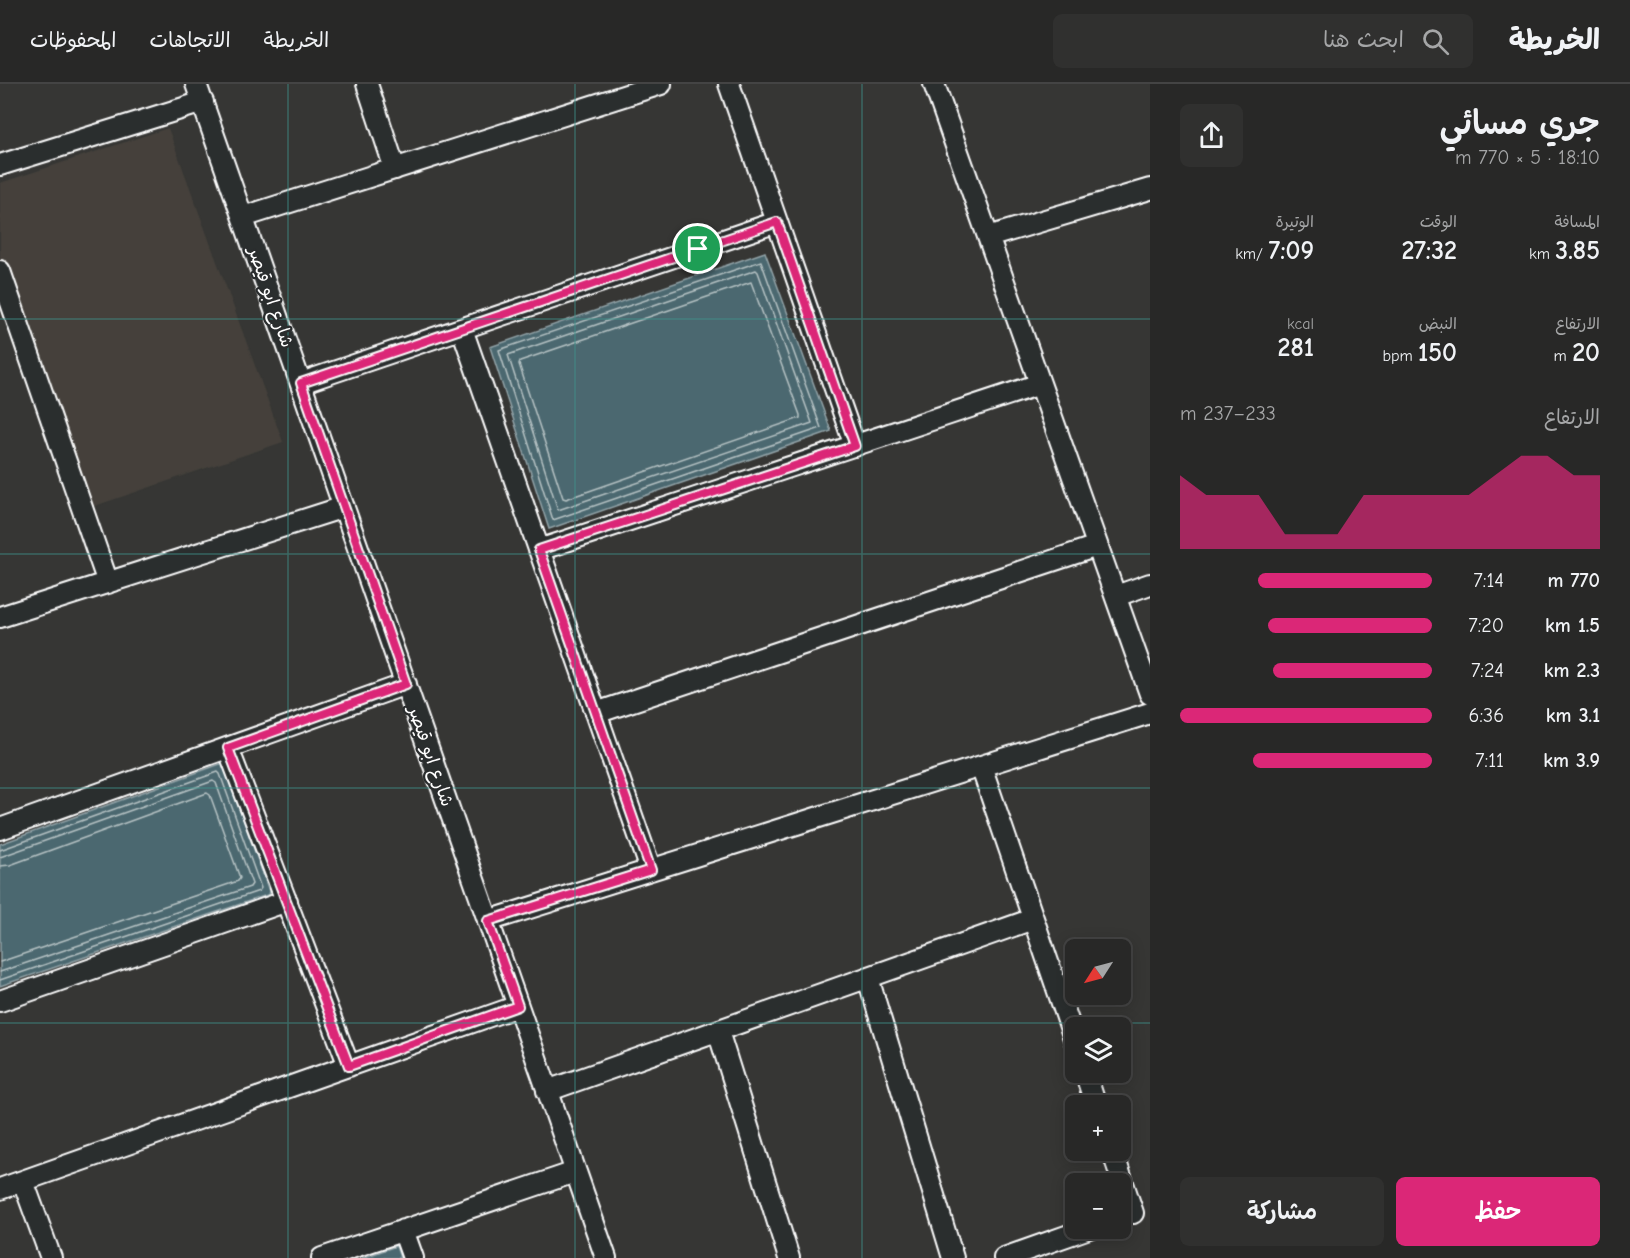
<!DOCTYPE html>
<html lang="ar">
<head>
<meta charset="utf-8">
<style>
	:root { --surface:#282827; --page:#30302f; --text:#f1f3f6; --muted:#a5a6a7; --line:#444; --accent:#db2777 }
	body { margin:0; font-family:"Comic Neue","Playpen Sans Arabic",sans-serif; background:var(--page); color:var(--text); direction:rtl; height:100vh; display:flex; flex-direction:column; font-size:22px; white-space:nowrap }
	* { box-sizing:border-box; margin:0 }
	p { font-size:20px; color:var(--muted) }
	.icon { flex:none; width:33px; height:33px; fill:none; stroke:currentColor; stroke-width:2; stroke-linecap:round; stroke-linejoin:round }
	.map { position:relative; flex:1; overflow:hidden; direction:ltr }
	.panel { display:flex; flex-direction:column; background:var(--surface); width:480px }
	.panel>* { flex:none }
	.needle { width:39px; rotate:234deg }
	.fabs { position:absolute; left:1065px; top:855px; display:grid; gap:12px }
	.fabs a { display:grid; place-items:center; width:66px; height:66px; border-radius:9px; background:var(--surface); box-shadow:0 3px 15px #0003,0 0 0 2px var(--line); font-size:30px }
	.pin { position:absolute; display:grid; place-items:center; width:51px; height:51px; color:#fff; margin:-26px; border:3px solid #fff; border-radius:50%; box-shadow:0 2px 6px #0007 }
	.round { display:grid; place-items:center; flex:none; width:63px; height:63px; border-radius:9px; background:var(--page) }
	.summary { display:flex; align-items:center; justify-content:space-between; height:102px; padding:0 30px }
	h1 { font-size:33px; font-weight:600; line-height:45px }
	.stats { display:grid; grid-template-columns:repeat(3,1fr); gap:9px; height:102px; padding:6px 30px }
	.stats div { display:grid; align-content:center }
	.stats b { font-size:26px; font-weight:600 }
	.stats small { font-size:16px; font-weight:400 }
	.stats p { font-size:16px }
	.chart { height:168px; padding:12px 30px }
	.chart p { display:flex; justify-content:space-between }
	.chart svg { width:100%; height:108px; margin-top:6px; fill:var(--accent); opacity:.7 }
	.button { display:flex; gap:12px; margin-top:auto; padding:12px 30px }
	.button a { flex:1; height:69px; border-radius:9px; background:var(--accent); color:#fff; font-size:24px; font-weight:600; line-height:69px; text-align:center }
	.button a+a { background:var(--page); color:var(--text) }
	ul { padding:0 30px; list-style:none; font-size:20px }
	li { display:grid; grid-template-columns:96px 72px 1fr; align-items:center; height:45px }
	li i { height:15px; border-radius:8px; background:var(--accent) }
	header { display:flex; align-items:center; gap:36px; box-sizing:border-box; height:84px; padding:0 30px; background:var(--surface); border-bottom:2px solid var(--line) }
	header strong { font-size:28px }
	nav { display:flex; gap:33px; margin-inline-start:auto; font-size:21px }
	.search { width:420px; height:54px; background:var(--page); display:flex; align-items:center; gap:15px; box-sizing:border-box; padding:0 21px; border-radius:9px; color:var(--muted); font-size:22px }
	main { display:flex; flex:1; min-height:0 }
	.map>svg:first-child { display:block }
</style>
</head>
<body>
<header>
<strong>الخريطة</strong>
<div class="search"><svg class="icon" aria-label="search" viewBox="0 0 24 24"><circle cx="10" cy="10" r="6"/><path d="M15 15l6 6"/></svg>ابحث هنا</div>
<nav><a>الخريطة</a><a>الاتجاهات</a><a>المحفوظات</a></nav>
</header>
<main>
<section class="panel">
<div class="summary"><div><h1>جري مسائي</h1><p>18:10 · 5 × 770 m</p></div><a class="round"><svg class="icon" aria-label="share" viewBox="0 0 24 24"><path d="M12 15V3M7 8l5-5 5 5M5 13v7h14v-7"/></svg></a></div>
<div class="stats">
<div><p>المسافة</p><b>3.85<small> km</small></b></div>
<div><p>الوقت</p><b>27:32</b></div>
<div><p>الوتيرة</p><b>7:09<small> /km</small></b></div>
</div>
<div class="stats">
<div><p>الارتفاع</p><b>20<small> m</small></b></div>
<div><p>النبض</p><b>150<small> bpm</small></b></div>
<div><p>kcal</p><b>281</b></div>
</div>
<div class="chart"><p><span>الارتفاع</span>233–237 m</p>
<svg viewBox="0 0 160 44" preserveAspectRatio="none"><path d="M0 44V14L10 22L20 22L30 22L40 38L50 38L60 38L70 22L80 22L90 22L100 22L110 22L120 14L130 6L140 6L150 14L160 14V44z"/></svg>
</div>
<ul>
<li><b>770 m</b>7:14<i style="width:69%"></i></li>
<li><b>1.5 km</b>7:20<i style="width:65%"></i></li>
<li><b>2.3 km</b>7:24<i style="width:63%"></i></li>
<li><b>3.1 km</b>6:36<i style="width:100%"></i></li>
<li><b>3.9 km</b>7:11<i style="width:71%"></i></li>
</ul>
<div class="button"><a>حفظ</a><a>مشاركة</a></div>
</section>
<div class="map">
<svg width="1150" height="1174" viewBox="0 0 1150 1174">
	<rect width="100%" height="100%" fill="#363634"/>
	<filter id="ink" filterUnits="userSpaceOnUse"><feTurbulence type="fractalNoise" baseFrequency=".0167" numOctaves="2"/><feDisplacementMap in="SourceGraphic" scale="12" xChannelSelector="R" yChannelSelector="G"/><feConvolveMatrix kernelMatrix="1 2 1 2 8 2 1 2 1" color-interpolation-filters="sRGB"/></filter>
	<g filter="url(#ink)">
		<path fill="#44413b" d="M168,44L283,358L80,427L0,197V99Z"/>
		<path fill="#4b686f" stroke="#93a4a9" stroke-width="1.5" d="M765,168L831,347L549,445L490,263Z
			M223,679L270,810L0,902V760Z
			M396,1162L400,1174H362Z"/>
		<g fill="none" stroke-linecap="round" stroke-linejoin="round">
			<path stroke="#b7c3c5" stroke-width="1.5" d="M761,177L821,344L553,436L499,266Z
				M756,186L758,188L812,339L558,426L508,271Z
				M751,198L800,331V334L566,415L563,414L519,280L520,277Z
				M0,766L218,688L220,690L261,804L259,807L0,896
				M0,773L213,697L216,699L252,800L250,803L0,888
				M0,782L10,781L207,709L210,711L240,794L238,797L0,878"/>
			<defs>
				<path id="street" d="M196,0L606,1174
					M367,0L395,85
					M729,0L855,362
					M934,0L1150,610
					M0,81L203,18
					M243,133L661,0
					M988,153L1150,105
					M0,187L108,499
					M462,245L651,786
					M301,299L777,138
					M539,466L1040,300
					M1116,512L1150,500
					M0,533L344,423
					M596,629L1097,462
					M228,664L349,982
					M981,682L1076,960
					M0,745L406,600
					M488,837L1150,629
					M868,894L953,1174
					M0,917L287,817
					M718,947L789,1174
					M1085,988L1096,1022
					M547,1007L1033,835
					M1112,1066L1133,1129
					M23,1097L51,1174
					M0,1105L518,922
					M403,1146L413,1174
					M322,1174L575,1088
					M1004,1174L1089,1144"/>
			</defs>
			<use href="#street" stroke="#fff" stroke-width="24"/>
			<use href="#street" stroke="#2a2d2e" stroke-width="20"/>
		</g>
	</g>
	<g fill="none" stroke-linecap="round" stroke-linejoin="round" filter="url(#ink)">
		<defs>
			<path id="route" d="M777,138L855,362L539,466L651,786L488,837L518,922L349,982L228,664L406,600L301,299Z"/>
		</defs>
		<use href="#route" stroke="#fff" stroke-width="12"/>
		<use href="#route" stroke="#db2777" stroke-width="8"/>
	</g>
	<path fill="none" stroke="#3f918b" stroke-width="1.5" stroke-opacity="0.55" d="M288,0V1174M575,0V1174M862,0V1174M0,235H1150M0,470H1150M0,704H1150M0,939H1150"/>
	<g text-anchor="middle" stroke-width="4.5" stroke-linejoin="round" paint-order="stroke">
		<g font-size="18" fill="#fff" stroke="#2a2d2e">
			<text transform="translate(271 213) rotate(71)" y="6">شارع ابو قيصر</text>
			<text transform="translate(431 672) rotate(71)" y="6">شارع ابو قيصر</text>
		</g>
	</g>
</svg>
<div class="fabs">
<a><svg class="needle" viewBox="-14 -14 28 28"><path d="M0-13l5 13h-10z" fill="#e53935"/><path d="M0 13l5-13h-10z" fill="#a5a6a7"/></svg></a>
<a><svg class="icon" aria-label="layers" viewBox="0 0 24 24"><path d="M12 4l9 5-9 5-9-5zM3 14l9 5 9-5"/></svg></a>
<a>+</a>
<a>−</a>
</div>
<div class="pin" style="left:698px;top:165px;background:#1e9e55"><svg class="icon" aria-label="arrive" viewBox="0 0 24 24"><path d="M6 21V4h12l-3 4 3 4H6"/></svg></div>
</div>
</main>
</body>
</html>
